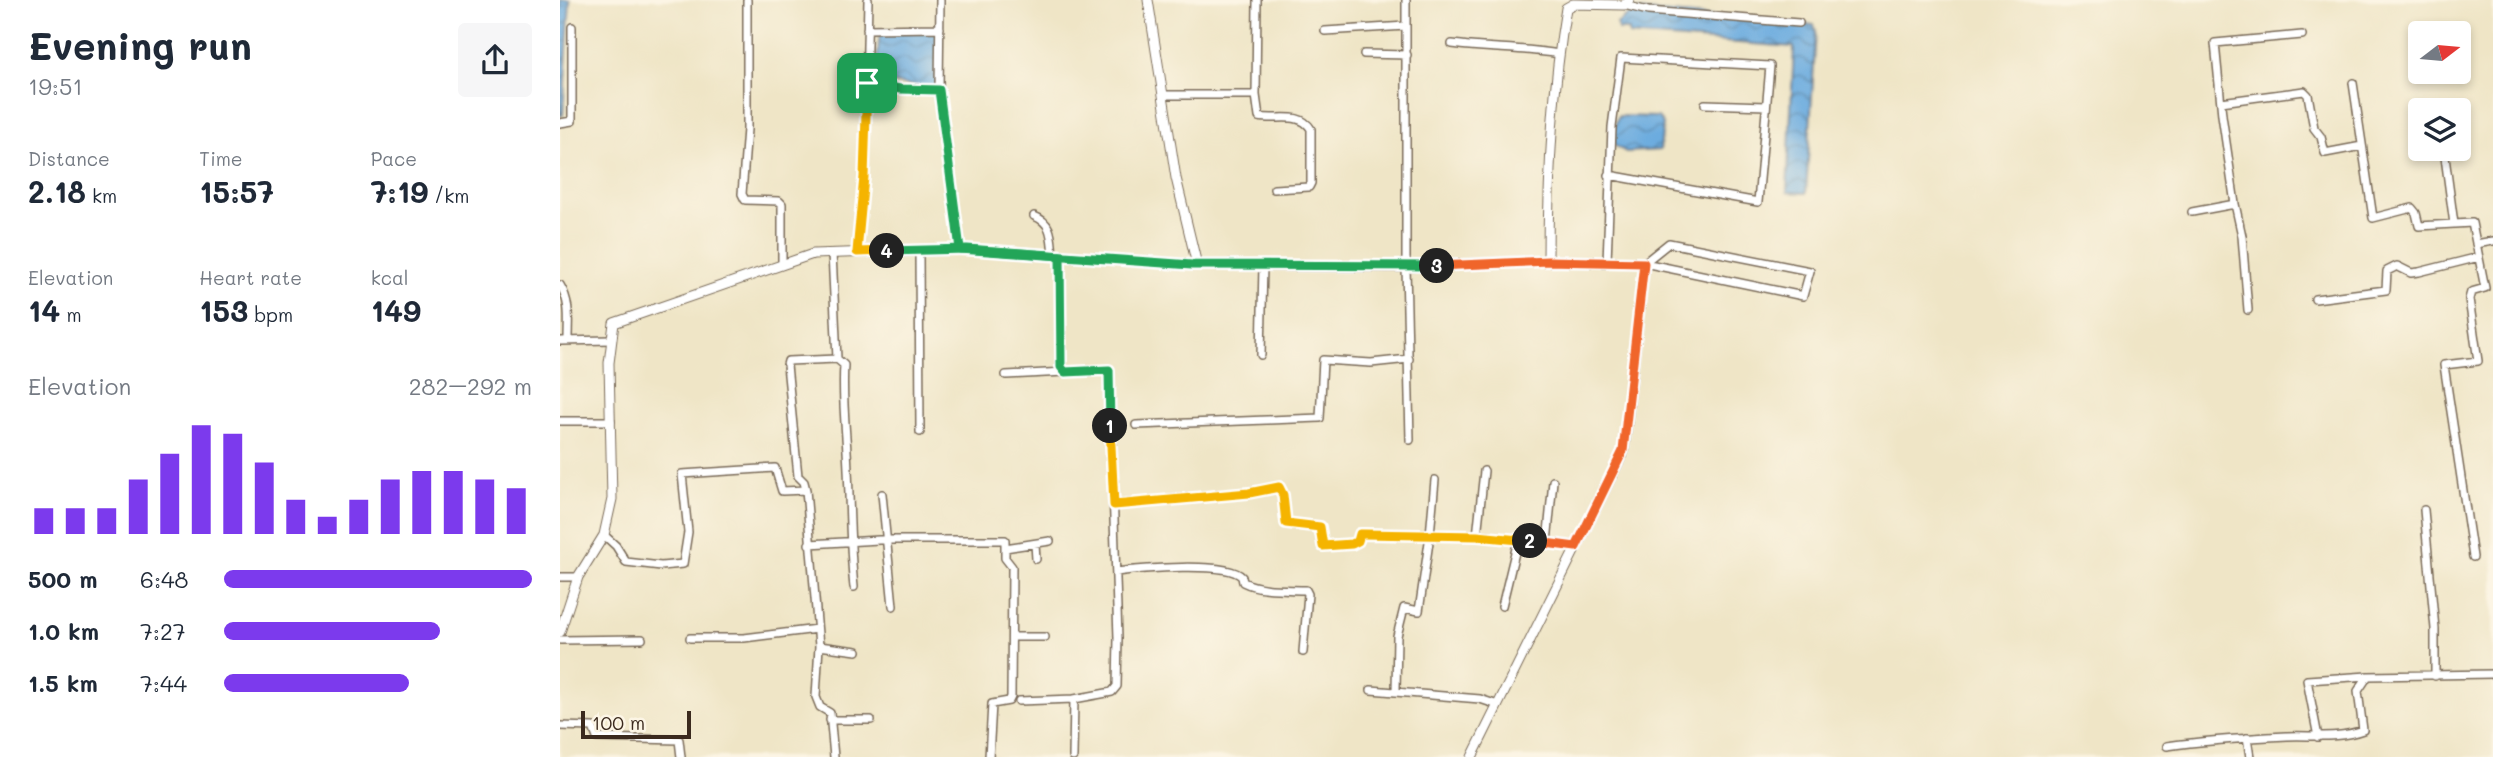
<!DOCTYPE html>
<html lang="en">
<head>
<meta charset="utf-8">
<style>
	:root { --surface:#fff; --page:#f6f6f7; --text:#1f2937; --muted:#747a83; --accent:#7c3aed }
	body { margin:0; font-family:Mali,sans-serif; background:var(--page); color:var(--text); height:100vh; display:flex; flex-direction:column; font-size:26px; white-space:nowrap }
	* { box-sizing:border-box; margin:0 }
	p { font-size:23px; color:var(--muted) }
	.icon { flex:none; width:38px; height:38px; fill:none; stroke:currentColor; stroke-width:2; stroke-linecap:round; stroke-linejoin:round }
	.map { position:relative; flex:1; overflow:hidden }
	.sheet { display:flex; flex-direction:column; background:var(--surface); width:560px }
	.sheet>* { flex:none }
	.needle { width:46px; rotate:74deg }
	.tools { position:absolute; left:1848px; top:21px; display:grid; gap:14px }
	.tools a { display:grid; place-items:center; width:63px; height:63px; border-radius:7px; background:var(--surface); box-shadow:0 4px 10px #0003; font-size:35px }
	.scale { position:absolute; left:21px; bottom:18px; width:110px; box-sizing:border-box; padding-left:7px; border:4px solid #3b2a1e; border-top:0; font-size:19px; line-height:24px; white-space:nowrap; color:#3b2a1e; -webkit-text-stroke:5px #fcf5e5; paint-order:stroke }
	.pin { position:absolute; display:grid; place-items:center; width:60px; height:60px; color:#fff; margin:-30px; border-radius:14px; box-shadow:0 4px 10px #0006 }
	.km { position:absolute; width:35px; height:35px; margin:-18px; border-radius:50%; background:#222; color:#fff; font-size:19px; line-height:35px; text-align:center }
	.round { display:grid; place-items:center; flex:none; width:74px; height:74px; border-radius:7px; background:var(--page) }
	.headline { display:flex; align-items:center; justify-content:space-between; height:119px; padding:0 28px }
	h1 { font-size:38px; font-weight:700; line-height:52px }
	.figures { display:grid; grid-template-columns:repeat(3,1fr); gap:10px; height:119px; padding:7px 28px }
	.figures div { display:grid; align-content:center }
	.figures b { font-size:30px; font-weight:700 }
	.figures small { font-size:19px; font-weight:400 }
	.figures p { font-size:19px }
	.chart { height:196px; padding:14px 28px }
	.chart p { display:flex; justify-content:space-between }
	.chart svg { width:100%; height:126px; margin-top:7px; stroke:var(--accent); stroke-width:6 }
	ul { padding:0 28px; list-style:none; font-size:23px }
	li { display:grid; grid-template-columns:112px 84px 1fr; align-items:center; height:52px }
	li i { height:18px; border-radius:9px; background:var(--accent) }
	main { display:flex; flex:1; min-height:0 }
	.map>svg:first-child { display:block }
</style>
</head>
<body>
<main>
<section class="sheet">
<div class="headline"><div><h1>Evening run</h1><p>19:51</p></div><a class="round"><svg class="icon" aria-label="share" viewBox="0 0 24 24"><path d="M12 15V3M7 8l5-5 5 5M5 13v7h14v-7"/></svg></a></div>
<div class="figures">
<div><p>Distance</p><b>2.18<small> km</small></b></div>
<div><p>Time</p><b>15:57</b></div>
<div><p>Pace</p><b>7:19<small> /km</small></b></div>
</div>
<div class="figures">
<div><p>Elevation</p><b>14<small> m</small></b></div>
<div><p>Heart rate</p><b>153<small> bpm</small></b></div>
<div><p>kcal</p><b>149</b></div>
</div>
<div class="chart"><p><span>Elevation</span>282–292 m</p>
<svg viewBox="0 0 160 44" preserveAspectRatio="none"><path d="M5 44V35M15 44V35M25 44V35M35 44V25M45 44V16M55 44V6M65 44V9M75 44V19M85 44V32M95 44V38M105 44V32M115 44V25M125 44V22M135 44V22M145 44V25M155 44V28"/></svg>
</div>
<ul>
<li><b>500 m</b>6:48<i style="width:100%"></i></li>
<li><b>1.0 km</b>7:27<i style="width:70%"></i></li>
<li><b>1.5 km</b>7:44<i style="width:60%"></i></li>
</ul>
</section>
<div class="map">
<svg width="1933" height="757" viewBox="0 0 1933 757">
	<defs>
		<pattern id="water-waves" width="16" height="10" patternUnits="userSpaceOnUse" patternTransform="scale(1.75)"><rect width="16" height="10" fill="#6cacdf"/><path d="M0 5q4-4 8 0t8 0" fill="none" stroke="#5a8cb4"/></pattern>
	</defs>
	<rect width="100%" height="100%" fill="#fcf5e5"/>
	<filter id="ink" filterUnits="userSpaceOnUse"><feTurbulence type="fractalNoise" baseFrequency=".0143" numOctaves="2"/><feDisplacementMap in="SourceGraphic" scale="14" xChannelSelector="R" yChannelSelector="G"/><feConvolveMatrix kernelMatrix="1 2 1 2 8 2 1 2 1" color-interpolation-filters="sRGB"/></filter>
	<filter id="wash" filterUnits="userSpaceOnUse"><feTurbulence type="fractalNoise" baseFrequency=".00686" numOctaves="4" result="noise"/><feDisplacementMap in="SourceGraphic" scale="28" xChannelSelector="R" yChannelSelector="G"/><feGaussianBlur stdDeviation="1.57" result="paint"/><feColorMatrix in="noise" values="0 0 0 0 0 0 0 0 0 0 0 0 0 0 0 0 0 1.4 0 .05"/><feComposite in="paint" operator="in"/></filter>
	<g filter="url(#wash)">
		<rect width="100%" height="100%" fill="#efe5c6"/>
		<path fill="url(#water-waves)" stroke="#546b7e" stroke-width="2" d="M0,0H10L3,115L0,116Z
			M1075,10L1254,25L1256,31L1246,193L1227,192L1234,47L1069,35V30H1058L1057,24Z
			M320,30H380L379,86L374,88L315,81Z
			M1058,116L1098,117L1103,124L1100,150L1066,152L1054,145V130Z"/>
	</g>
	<g filter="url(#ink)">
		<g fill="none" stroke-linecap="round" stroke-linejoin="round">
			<defs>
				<path id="minor" d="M187,0V129L182,194L185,200L219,201L222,204V265
					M380,0L379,90L400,249
					M846,0V267L850,440
					M1064,5L1088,11L1239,23
					M307,29L380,28
					M765,31L846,26
					M892,44C928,49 964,48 999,54
					M804,54L847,55
					M307,83L340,89L379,90
					M1793,83L1813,218L1852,208L1856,213L1859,226L1912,223L1925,288L1911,292L1909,299L1918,361L1884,365L1913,557
					M603,95H696L697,0
					M696,95L699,117C717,121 740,111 751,129V183L749,187L714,189
					M1661,102L1744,91L1748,95L1754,128L1761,137L1765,153L1802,146
					M1145,104L1206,106
					M0,123L12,121V27
					M1885,157L1894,224
					M1675,204L1662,115L1655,43L1742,35
					M1632,212L1675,204L1682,236L1688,310
					M474,216C493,223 491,238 493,255
					M1109,243L1250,271L1243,296L1084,263Z
					M1916,244L1933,241
					M359,250L360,432
					M297,252L304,178L308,0
					M272,253L277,359L228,361L227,365L238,476L244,482L246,490L259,646L256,697L260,707L270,713L274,757
					M500,255L501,367L505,372L549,370L558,638L557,686L552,692L514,699L513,757
					M1047,262L1052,127L1061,58L1210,66L1198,202L1049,175
					M0,285C11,303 8,320 8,340
					M1755,299L1826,290L1827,271L1837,266L1851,273L1859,272L1919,257
					M0,341L52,340
					M701,355L703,266
					M277,359L284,365C282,394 285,422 287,451C290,496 289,541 294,587
					M446,375L505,372
					M0,421H51
					M576,425L760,418L763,360L811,363L849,359
					M322,494L333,606
					M554,505L689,493L719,487L723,495L726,523L760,527L763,546L792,544L798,541L800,534L870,535L875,480
					M1864,510L1875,629V676
					M44,535L56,546L66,562L101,566L123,564L128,532L122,474L215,468L222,491L246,490
					M917,536L924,471
					M987,543L993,481
					M249,544L319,540H445V558L452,567L451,697L449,701L432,704L429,757
					M475,544L476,559
					M445,548L490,541
					M556,572C579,569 668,561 682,577L683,582C701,591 726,589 746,590L748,594L743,652
					M0,577H18
					M942,606L958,540
					M452,637H485
					M130,638H184L257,629
					M0,640L82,639
					M259,646L297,651
					M811,690L920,699L938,705
					M836,691L837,636L844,608L859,611L870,535L917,536L1016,546
					M459,701L514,699
					M270,720H311
					M0,726L33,727L37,738L119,740L121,757
					M1758,737L1747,680L1808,676
					M1687,738L1690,757
					M1607,746C1647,740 1687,738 1727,736C1753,735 1778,739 1803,730L1798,691L1808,676L1933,674"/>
				<path id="tertiary" d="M588,0L616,178L637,265
					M988,261C988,177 992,91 1006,8L1013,4L1064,5L1069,0
					M0,632L18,577L44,535L52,499L49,363L54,323L253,254L407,249L632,265L846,267L988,261L1084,263L1064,451L912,757"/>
			</defs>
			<use href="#minor" stroke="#7a6b59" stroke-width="10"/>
			<use href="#tertiary" stroke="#7a6b59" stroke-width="11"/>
			<use href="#minor" stroke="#fff" stroke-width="7"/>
			<use href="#tertiary" stroke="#fff" stroke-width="9"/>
		</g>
	</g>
	<g fill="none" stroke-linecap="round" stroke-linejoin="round" filter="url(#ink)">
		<defs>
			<path id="split-1" d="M307,83L340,89L379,90L400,249L500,256L501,367L505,372L549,370L550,426"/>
			<path id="split-2" d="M550,426L554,505L689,493L719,487L723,495L726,523L760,527L763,546L792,544L798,541L800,534H804L917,536L970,541"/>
			<path id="split-3" d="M877,266L988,261L1084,263L1063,451L1016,547L970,541"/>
			<path id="split-4" d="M327,251L407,249L632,265L877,266"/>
			<path id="split-5" d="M307,83L304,177L297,252L327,251"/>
		</defs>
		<use href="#split-1" stroke="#fff" stroke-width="14"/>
		<use href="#split-2" stroke="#fff" stroke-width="14"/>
		<use href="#split-3" stroke="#fff" stroke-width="14"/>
		<use href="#split-4" stroke="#fff" stroke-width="14"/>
		<use href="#split-5" stroke="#fff" stroke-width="14"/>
		<use href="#split-1" stroke="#22a559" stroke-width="9"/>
		<use href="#split-2" stroke="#f5b400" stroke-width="9"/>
		<use href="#split-3" stroke="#f0652b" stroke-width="9"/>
		<use href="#split-4" stroke="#22a559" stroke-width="9"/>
		<use href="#split-5" stroke="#f5b400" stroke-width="9"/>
	</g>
</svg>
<div class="tools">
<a><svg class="needle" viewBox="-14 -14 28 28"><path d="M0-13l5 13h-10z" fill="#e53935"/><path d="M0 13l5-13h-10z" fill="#747a83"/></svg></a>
<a><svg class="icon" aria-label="layers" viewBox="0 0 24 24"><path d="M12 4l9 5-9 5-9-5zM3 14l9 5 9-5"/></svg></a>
</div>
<div class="scale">100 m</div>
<div class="pin" style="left:307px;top:83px;background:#1e9e55"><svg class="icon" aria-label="arrive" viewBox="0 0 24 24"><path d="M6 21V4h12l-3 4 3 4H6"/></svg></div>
<b class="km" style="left:550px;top:426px">1</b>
<b class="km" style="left:970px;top:541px">2</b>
<b class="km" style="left:877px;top:266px">3</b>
<b class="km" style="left:327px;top:251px">4</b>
</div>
</main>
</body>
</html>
